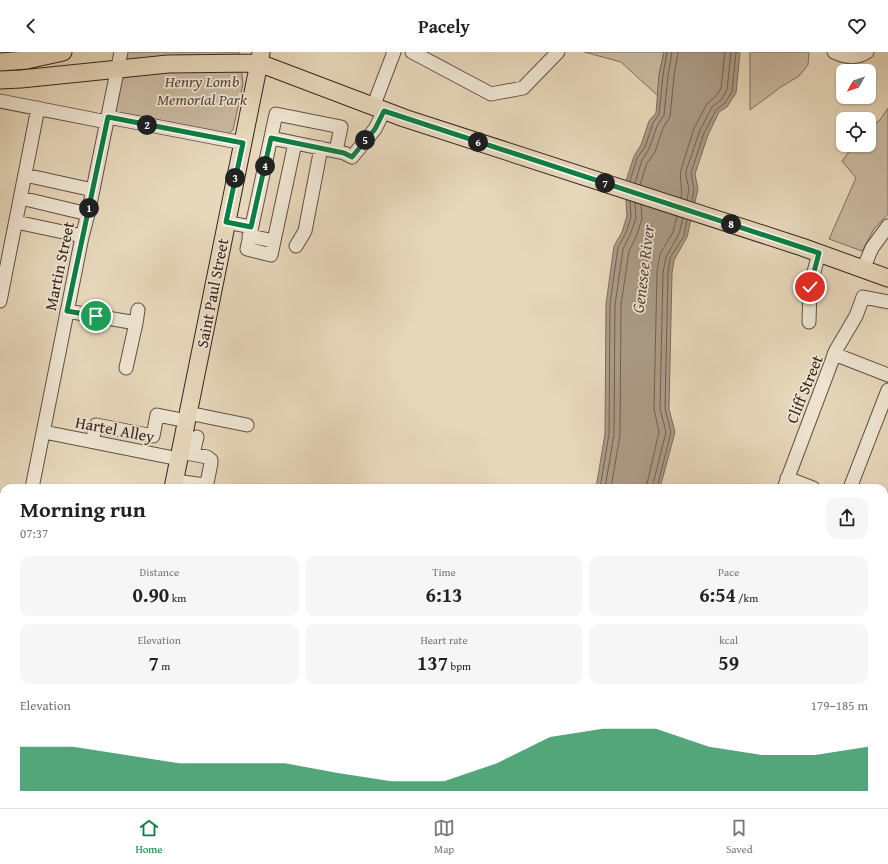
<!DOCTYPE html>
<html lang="en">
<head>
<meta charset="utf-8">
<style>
	:root { --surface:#fff; --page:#f6f6f6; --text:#222; --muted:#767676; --line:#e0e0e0; --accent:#0b8043 }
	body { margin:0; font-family:"Gentium Book Plus",serif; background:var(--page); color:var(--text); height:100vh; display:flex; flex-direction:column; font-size:15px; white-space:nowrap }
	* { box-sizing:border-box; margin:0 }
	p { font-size:13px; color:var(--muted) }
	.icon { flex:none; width:22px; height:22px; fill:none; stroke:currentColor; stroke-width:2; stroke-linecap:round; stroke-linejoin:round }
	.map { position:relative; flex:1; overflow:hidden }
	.drawer { position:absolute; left:0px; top:432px; width:888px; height:324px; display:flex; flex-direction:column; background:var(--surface); border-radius:12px 12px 0 0; box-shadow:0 1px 3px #0004 }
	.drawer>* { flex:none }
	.needle { width:26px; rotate:230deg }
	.fabs { position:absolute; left:836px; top:12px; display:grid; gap:8px }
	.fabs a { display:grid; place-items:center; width:40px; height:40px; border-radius:8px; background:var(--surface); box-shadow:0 1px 3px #0004; font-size:20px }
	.pin { position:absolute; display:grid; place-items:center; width:34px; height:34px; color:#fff; margin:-17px; border:2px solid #fff; border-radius:50%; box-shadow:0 1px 4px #0007 }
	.km { position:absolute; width:20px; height:20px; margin:-10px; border-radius:50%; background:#222; color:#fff; font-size:11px; line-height:20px; text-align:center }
	.round { display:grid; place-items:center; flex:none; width:42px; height:42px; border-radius:12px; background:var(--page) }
	.head { display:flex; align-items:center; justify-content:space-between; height:68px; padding:0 20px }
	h1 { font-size:22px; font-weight:600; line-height:30px }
	.figures { display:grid; grid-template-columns:repeat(3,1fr); gap:6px; height:68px; padding:4px 20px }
	.figures div { display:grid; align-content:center; border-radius:10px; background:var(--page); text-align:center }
	.figures b { font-size:20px; font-weight:600 }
	.figures small { font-size:11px; font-weight:400 }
	.figures p { font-size:11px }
	.chart { height:112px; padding:8px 20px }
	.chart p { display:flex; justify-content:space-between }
	.chart svg { width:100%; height:72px; margin-top:4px; fill:var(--accent); opacity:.7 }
	header { display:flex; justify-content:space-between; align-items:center; height:52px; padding:0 20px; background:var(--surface); font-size:18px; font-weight:600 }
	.dock { display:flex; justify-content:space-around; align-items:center; height:56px; border-top:1px solid var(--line); background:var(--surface); font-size:11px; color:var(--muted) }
	.dock a { display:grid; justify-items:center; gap:2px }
	.dock .current { color:var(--accent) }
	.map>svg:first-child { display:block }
</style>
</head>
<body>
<header><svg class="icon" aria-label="back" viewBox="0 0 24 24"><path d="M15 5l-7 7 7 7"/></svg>Pacely<svg class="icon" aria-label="heart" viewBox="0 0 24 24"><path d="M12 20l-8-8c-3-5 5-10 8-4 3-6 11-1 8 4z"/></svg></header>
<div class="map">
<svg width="888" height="756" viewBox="0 0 888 756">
	<rect width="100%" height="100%" fill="#e7d8bb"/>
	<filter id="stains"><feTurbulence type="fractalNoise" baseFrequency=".005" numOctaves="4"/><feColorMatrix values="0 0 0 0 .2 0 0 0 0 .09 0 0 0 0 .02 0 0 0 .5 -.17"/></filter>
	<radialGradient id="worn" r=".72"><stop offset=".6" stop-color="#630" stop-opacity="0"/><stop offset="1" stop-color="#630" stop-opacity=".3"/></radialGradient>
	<path fill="#c9b9a0" stroke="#806e5f" d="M127,0H238L240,2L243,32L233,78L227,82L117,61L115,58Z
		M584,0H664L659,23L658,44L621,10Z
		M750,0H809L808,13L799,24L781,35L750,58Z
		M888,56V162L874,177L862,199L829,187L856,126L842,109L854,93H869V75L879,69Z"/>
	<path fill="#ab9b86" stroke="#7c6b5c" d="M664,0H740L736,41L727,55L719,60L708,83L695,122L698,137L687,185L674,208L672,221L669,357L675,380L660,436H596L605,382L606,252L614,194L622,180L627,164L625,132L634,104L641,93L649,69L656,61L659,23Z
		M270,752H381L378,756H266Z"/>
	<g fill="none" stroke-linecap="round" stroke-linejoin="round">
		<path stroke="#706052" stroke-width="1" d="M630,129L637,106L645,95L653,71L659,62L663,23L667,0
			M635,131L642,108L649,97L657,74L664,63L668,24L672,0
			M640,133L647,111L655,100L663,76L670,65L674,24L678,0
			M681,146C683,135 679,128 681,118L694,76L707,52L716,44L721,36L725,0
			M687,148L689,137L686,124V119L700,78L712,55L721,48L727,38L731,0
			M692,149L694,137L691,121L704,81L716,58L724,52L732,40L736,0
			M600,436L609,382L610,252L618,195L626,181L631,165L630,149
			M605,436L614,383L615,253L623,197L630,183L636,166L635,151
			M611,436L620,383L621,253L629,199L636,185L642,167L641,153
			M646,436L659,380L654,357L657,219L660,202L673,180L677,164
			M652,436L666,380L660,357L663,220L666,205L679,182L683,166
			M657,436L671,380L665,357L668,221L670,206L684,184L687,168"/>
		<defs>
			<path id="minor" d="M412,0L491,42L523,36L558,0
				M834,0C844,5 856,7 867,0
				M0,49L107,70
				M373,55L394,0
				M108,65L243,91
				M271,86L344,101L352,105L375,77L384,59
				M25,123L93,138
				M21,146L88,162
				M16,170L82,184
				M226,170L251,175
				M249,184L274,189L295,91
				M274,189L271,203L247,197L276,62L341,75L336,99
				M296,194L305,179L321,96
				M863,217L872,196L888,174
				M0,249L38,56
				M67,259L136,271L138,258
				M809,270L810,235L819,201
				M834,302L888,323
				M126,316L136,271
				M188,361L247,373
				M44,380L179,407
				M92,389L96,373L153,384L157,363L187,369
				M193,402L197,385
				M787,426L813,436
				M175,429L205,433L207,431L211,411V408L207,405L181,400
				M32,436L82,185L88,162L121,0
				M784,436L836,298L856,264L863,245L888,250
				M850,436L888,338
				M884,463L888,465
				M0,496H4
				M0,599L4,579
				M884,604L888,606
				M0,683L4,684
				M884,685L888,686
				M884,744L888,746
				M857,752L861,756
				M76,756L77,752
				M137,756L138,752
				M163,756L164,752
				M656,756L660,752
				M875,756L877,752"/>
			<path id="major" d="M0,10L27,8L63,0
				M0,28L21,27L168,12L259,11L404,66L802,195L888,226
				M173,436L261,1
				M884,590L888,579
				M884,634L888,624
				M108,756L109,752
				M819,756L821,752
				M836,756L838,752"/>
		</defs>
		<use href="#minor" stroke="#625145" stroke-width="15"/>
		<use href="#major" stroke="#36241e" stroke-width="19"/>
		<use href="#minor" stroke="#efe6d3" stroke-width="13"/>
		<use href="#major" stroke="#e7d8bb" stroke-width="17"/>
	</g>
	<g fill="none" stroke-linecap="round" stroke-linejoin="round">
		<defs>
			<path id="route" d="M96,264L67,259L108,65L243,91L226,170L251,175L271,86L344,101L352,105L375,77L384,59L819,201L810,235"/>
		</defs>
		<use href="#route" stroke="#fff" stroke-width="8"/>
		<use href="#route" stroke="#0b8043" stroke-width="5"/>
	</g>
	<g text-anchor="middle" stroke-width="3.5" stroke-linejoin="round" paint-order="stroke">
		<g font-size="16" font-style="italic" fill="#5b493e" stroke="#efe6d3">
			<text x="202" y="35">Henry Lomb<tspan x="202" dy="18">Memorial Park</tspan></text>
		</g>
		<g font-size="16" fill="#36241e" stroke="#efe6d3">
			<text transform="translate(59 214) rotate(-78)" y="6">Martin Street</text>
			<text transform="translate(212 241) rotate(-79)" y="6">Saint Paul Street</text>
			<text transform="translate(804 337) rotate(-68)" y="6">Cliff Street</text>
			<text transform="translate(115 377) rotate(11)" y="6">Hartel Alley</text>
		</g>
		<g font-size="17" font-style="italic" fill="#59483d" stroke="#efe6d3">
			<text transform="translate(643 217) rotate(-83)" y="6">Genesee River</text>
		</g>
	</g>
	<rect width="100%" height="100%" filter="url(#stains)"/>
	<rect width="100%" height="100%" fill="url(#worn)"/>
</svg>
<div class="fabs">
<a><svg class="needle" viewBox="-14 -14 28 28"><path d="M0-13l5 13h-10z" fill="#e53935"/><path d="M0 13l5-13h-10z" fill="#767676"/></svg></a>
<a><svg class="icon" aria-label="locate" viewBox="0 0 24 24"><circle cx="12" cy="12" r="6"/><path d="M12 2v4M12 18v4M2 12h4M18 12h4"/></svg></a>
</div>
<div class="pin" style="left:96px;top:264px;background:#1e9e55"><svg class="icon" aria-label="arrive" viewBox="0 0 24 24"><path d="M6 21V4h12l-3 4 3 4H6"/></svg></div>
<div class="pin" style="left:810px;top:235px;background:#d93025"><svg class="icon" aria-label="check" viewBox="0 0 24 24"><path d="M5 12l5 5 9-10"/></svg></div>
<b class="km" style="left:89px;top:156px">1</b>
<b class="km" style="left:147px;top:73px">2</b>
<b class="km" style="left:235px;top:126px">3</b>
<b class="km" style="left:265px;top:114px">4</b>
<b class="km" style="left:365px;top:88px">5</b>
<b class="km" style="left:478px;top:90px">6</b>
<b class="km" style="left:605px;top:131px">7</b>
<b class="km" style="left:731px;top:172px">8</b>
<section class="drawer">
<div class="head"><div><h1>Morning run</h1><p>07:37</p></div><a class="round"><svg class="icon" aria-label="share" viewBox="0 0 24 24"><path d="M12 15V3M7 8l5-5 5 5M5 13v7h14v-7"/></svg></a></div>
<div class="figures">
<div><p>Distance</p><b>0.90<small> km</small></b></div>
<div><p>Time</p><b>6:13</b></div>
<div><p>Pace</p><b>6:54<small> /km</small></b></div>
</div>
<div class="figures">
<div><p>Elevation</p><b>7<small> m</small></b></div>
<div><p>Heart rate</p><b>137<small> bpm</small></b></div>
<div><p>kcal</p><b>59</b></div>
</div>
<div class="chart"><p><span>Elevation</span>179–185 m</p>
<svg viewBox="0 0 160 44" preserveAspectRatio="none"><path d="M0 44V17L10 17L20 22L30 27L40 27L50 27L60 33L70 38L80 38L90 27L100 11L110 6L120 6L130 17L140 22L150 22L160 17V44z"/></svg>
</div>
</section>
</div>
<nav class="dock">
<a class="current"><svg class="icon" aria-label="home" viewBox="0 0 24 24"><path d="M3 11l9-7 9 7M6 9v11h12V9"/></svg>Home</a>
<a><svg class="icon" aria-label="map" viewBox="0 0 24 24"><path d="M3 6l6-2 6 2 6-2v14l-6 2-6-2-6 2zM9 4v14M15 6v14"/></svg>Map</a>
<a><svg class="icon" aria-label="saved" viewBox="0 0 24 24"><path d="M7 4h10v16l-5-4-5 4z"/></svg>Saved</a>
</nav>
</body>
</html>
